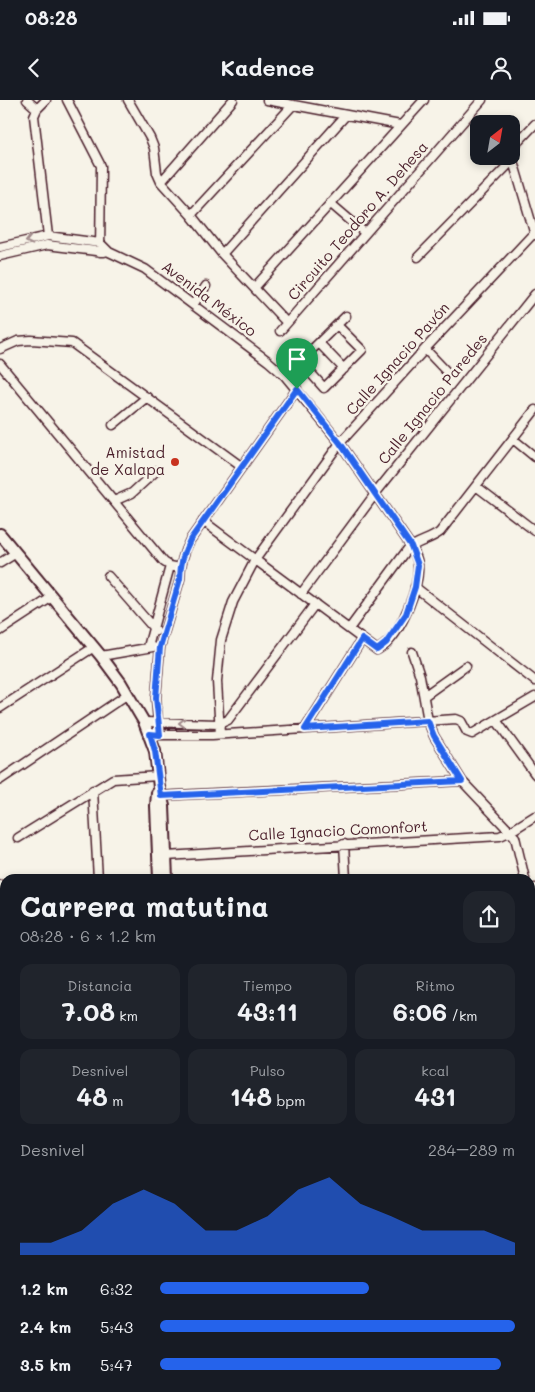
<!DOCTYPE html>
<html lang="es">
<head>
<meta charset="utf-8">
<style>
	:root { --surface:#171b24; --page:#20242c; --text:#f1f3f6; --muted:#9ea1a6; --accent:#2563eb }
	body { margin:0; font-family:Mali,sans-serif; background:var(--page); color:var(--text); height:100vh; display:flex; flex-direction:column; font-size:19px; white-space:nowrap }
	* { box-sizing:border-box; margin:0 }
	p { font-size:16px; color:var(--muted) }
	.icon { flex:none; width:28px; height:28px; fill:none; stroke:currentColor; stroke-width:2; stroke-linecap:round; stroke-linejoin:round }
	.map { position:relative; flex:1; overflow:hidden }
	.details { position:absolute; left:0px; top:774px; width:535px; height:519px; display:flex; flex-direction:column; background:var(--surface); border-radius:15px 15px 0 0; box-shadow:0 2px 8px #0003 }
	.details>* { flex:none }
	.needle { width:32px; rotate:31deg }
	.controls { position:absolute; left:470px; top:15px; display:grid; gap:10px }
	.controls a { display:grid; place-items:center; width:50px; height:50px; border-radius:10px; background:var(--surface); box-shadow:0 2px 8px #0003; font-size:25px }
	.pin { position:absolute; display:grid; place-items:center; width:42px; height:42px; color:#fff; margin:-51px -21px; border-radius:50% 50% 50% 0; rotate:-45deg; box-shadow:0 0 5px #0007 }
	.pin .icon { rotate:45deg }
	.round { display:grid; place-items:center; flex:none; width:52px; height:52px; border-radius:15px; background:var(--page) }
	.head { display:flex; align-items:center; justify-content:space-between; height:85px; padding:0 20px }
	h1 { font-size:28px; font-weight:700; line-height:38px }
	.figures { display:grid; grid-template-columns:repeat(3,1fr); gap:8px; height:85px; padding:5px 20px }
	.figures div { display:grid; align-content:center; border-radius:12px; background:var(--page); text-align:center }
	.figures b { font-size:25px; font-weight:700 }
	.figures small { font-size:14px; font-weight:400 }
	.figures p { font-size:14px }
	.chart { height:140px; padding:10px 20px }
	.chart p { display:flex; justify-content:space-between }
	.chart svg { width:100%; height:90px; margin-top:5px; fill:var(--accent); opacity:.7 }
	ul { padding:0 20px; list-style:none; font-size:16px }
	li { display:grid; grid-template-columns:80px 60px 1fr; align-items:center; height:38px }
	li i { height:12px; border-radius:6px; background:var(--accent) }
	.status { display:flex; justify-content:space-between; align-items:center; height:35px; padding:0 25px; background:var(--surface); direction:ltr }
	.status svg { height:14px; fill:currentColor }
	header { display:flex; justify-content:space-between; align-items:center; height:65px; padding:0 20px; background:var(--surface); font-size:22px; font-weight:700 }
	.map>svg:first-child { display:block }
</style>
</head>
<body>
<div class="status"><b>08:28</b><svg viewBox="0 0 49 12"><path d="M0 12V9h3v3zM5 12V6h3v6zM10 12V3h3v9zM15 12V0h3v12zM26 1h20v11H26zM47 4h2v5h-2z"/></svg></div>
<header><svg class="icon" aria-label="back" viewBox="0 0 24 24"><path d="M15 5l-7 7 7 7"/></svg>Kadence<svg class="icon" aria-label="person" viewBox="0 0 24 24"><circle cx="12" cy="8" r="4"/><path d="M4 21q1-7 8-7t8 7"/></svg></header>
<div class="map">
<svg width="535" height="1292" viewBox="0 0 535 1292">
	<rect width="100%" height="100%" fill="#f7f3e8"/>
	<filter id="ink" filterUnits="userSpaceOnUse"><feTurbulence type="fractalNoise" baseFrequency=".02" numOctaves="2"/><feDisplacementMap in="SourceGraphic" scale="10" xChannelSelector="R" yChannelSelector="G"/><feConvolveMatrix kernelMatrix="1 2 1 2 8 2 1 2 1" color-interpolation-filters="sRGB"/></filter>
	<g filter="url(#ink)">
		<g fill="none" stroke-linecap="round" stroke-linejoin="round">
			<defs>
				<path id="minor" d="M27,0L37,9
					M46,0L37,9L34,16L48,136
					M67,0L101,66L100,152
					M128,0L150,38L154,48L157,73L161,82L191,115L222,154L287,223
					M267,0L400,25
					M511,54L535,135
					M511,54L514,46L535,24
					M161,82L233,0
					M330,103L365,133
					M191,115L293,5
					M0,147L48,136L100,143L109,152L145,169L268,261L285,276L340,343L411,446C414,452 418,458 418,465C420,486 402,529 387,543C384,546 380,548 377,550L203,421
					M222,154L346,15
					M0,156L47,145L104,152
					M418,157L512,61
					M254,188L424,0
					M193,205L206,186
					M280,231L482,0
					M319,243L344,269
					M0,249L18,241L31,240L72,243L242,367
					M425,249L445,270
					M300,261L324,288L362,250L337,225
					M0,264L164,462L170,466L180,468
					M285,276L346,216
					M113,325L147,297
					M513,339L535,357
					M476,386L535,431
					M114,401L132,393L156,371
					M0,463L16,453
					M108,476L156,531
					M415,487L535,581
					M301,494L375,394L535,194
					M349,529L407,450C417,441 430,440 440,432L535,310
					M0,531L52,497
					M148,547L170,466
					M412,552L420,576L428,621L434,636L462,681L515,737L525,779
					M101,556L153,547
					M424,596L466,566
					M0,608L94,547
					M496,620L535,674
					M144,622L219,624L228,620L315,504
					M305,629L362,539
					M220,634L217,581L221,540L233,502L255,460L340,343L425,249L534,133
					M150,635H212L456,619L461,621L467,632L472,634L535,597
					M159,635L156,598L160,547L180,479C180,465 183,453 190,440L297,289
					M0,680L128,594
					M93,690L98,779
					M157,696L462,681
					M18,738L113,679L158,676
					M344,744L346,779
					M166,756L500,736L511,731L535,716
					M0,785H5
					M530,791L535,788
					M530,795L535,807
					M0,832H5
					M0,879L5,878
					M530,911L535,919
					M0,930L5,928
					M530,930L535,926
					M0,989L5,988
					M530,997L535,993
					M0,1032L5,1035
					M530,1057L535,1053
					M0,1099L5,1102
					M530,1171L535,1168
					M0,1187L5,1194
					M530,1224L535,1221
					M0,1258L5,1254
					M530,1279L535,1276
					M506,1288L508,1292
					M514,1289H535
					M36,1292L43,1288
					M96,1292L100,1288
					M201,1292L207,1288
					M340,1292L346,1288
					M420,1292L427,1288"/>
				<path id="secondary" d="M0,434L101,556L121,583L144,622L155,651L159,687L164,706L167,779
					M157,693L156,706L159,779
					M257,1288L260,1292
					M269,1288L272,1292"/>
			</defs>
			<use href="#minor" stroke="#4a1f2b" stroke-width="11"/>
			<use href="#secondary" stroke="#4a1f2b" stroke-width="14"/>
			<use href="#minor" stroke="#f7f3e8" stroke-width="8"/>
			<use href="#secondary" stroke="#f7f3e8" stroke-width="10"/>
		</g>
		<defs><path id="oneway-chevron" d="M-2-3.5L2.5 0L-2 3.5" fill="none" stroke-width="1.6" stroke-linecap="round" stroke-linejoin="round" transform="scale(1.25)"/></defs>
		<g stroke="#a0898a">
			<use href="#oneway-chevron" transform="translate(29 141) rotate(167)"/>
			<use href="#oneway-chevron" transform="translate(182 623) rotate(-180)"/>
		</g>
	</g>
	<g fill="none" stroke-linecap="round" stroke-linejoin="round" filter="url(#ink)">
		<defs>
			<path id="route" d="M297,289L340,343L411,446L418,465L415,487L406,514L386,543L377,550L362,539L305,629L428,621L434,636L462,681L161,696L155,651L150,634L160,635L156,598L160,547L180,479C180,465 183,453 190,440Z"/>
		</defs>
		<use href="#route" stroke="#fff" stroke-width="10"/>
		<use href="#route" stroke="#2563eb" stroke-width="6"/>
	</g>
	<circle fill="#c8321e" stroke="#f7f3e8" stroke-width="2" cx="175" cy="362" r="5"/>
	<g text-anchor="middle" stroke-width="5" stroke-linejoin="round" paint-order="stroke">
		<g font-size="15" fill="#4a1f2b" stroke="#f7f3e8">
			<text transform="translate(358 121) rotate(-49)" y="5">Circuito Teodoro A. Dehesa</text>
			<text transform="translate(209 199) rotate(37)" y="5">Avenida México</text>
			<text transform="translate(398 259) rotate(-48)" y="5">Calle Ignacio Pavón</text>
			<text transform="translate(433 299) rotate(-51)" y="5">Calle Ignacio Paredes</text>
			<text transform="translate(338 731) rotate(-3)" y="5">Calle Ignacio Comonfort</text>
		</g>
		<g font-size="15" fill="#4a1f2b" stroke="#f7f3e8" text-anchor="end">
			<text x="165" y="358">Amistad<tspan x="165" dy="17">de Xalapa</tspan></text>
		</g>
	</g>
</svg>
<div class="controls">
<a><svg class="needle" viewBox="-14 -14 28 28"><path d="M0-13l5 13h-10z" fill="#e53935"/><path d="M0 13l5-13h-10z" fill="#9ea1a6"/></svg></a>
</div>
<div class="pin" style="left:297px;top:289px;background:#1e9e55"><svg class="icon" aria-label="arrive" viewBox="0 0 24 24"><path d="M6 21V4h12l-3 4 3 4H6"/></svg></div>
<section class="details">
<div class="head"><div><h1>Carrera matutina</h1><p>08:28 · 6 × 1.2 km</p></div><a class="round"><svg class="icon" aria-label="share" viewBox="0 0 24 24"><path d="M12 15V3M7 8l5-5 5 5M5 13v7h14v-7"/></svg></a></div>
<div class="figures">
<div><p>Distancia</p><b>7.08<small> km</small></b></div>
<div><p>Tiempo</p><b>43:11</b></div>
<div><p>Ritmo</p><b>6:06<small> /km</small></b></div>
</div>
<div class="figures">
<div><p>Desnivel</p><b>48<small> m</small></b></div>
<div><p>Pulso</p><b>148<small> bpm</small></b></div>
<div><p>kcal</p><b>431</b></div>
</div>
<div class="chart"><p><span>Desnivel</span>284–289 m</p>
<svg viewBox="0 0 160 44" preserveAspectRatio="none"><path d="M0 44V38L10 38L20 32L30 19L40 12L50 19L60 32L70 32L80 25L90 12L100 6L110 19L120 25L130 32L140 32L150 32L160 38V44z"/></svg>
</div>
<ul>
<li><b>1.2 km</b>6:32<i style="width:59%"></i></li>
<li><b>2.4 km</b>5:43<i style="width:100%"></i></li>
<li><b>3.5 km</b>5:47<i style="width:96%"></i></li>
</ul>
</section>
</div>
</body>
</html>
